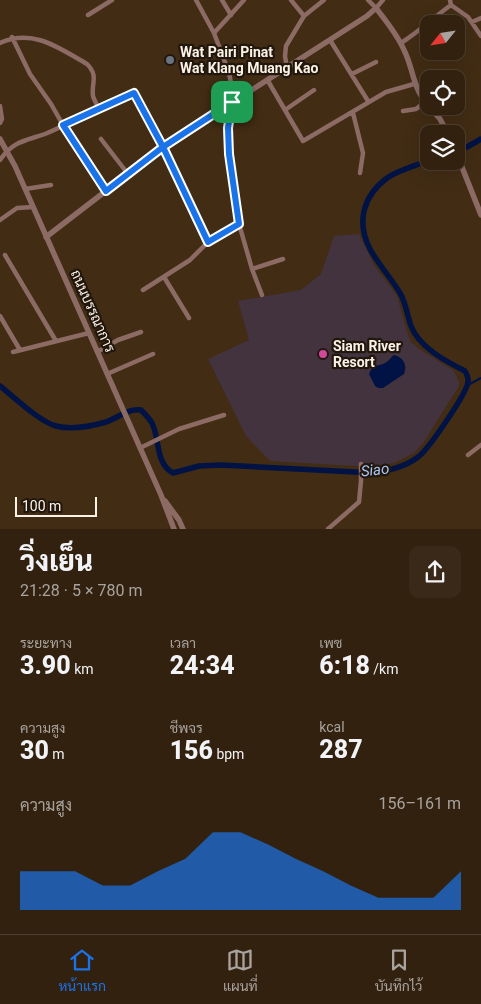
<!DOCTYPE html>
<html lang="th">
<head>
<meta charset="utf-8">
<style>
	:root { --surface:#32210f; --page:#3a2918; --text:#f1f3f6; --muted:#a8a39e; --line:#4d3e2f; --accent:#1a73e8 }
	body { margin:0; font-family:Roboto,Sarabun,sans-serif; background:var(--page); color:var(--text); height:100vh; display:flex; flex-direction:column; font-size:19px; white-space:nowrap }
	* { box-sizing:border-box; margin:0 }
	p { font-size:16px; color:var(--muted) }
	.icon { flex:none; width:28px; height:28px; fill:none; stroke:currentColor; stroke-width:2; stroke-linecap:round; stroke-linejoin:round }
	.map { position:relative; height:529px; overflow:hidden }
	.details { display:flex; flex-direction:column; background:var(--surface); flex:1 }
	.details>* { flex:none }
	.needle { width:32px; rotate:240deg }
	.fabs { position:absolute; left:420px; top:15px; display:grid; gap:10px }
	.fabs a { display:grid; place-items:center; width:45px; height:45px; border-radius:10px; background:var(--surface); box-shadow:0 5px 20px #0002,0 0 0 1px var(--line); font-size:25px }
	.scale { position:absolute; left:15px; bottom:12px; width:82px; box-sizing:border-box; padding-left:5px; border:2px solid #fdf2e6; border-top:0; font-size:14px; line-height:18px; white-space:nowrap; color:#fdf2e6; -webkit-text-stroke:4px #21170d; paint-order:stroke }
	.pin { position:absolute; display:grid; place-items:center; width:42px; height:42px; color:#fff; margin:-21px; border-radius:10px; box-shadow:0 2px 8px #0006 }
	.round { display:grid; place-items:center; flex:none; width:52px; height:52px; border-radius:10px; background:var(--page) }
	.summary { display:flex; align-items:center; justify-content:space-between; height:85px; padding:0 20px }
	h1 { font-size:28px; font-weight:800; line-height:38px }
	.stats { display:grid; grid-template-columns:repeat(3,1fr); gap:8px; height:85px; padding:5px 20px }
	.stats div { display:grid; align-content:center }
	.stats b { font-size:25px; font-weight:800 }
	.stats small { font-size:14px; font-weight:400 }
	.stats p { font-size:14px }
	.chart { height:140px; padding:10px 20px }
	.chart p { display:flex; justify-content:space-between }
	.chart svg { width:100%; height:90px; margin-top:5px; fill:var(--accent); opacity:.7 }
	.dock { display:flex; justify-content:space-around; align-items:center; height:70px; border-top:1px solid var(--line); background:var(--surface); font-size:14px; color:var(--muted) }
	.dock a { display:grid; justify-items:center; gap:2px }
	.dock .on { color:var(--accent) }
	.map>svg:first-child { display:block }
</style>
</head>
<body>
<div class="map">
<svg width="481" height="529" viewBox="0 0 481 529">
	<rect width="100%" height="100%" fill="#422c14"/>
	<path fill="#43333f" d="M359,234L374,265L397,296L407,332L411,342L419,349L454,371L459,382V386L423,443L414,453L394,463L380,465L355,466L270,461L246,436L208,359L249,340L238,301L301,290L321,274L334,236Z"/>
	<path fill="#001344" d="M394,355C403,357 408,365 404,374L383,388H378L375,386L369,374C373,364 377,367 385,363C389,361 391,357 394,355Z"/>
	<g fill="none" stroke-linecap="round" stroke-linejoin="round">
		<path stroke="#001344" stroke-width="2" d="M468,385L481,378"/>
		<path stroke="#001344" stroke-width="5.5" d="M456,151L467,147L481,139
			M0,386C14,397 40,422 56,426C71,430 92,426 106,422C118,418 128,408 141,410C145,414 149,418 152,423C160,439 155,463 173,473L199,466L221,465L374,473C390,470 405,467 418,457C428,450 467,393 468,382C469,378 467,375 465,371C445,361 419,347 411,326C407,315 406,303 400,293C391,278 378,264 370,249C356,222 363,196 387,178C398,170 416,166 429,160"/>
		<path stroke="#8c6b65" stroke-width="4.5" d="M196,0L214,33L244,0
			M222,0L231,15
			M291,0L304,16
			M368,0L376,8L383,0
			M450,0L451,5L468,17L481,36
			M88,15L112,0
			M472,22L481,18
			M214,33L229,73L233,93L227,128L237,217L252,269L262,295
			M12,37L30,74L51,104L63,125L107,191
			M330,40L368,101
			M0,43C33,28 59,48 87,64C99,76 91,83 93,96C94,100 97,104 98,108C81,116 63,127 45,134C25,141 13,141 0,160
			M401,43C419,32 434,17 451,5
			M287,68L285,56L286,46L304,16L324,0
			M352,74L376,62
			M268,81L303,141L386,92L414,84
			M0,106L2,119L0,123
			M98,108L134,93L163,147L208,242
			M285,110L314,90
			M403,111L416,109L425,102
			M353,113L363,153L360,173
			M101,139L128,174
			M25,189L51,185
			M0,220L17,208L33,207
			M5,255L56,341
			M252,269L283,259
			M164,277L189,318
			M143,290L190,260L208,242L239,224
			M0,316L20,350
			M13,352L89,333
			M97,352L118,340L141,332
			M107,374L153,354
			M140,448L179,429L224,415
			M468,455L481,445
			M328,529L359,502L361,481V464"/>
		<path stroke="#8c6b65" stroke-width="5.5" d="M429,106L440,119L448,134
			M0,139L15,166L161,495L174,529
			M456,152L481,215
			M46,237L163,147L367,16L376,8C386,21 397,34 404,50C414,70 412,88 429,106
			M165,501L179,520L183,529"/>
	</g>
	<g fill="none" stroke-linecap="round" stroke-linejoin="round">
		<defs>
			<path id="route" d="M232,102L163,147L134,93L63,125L106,191L163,147L208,242L239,224L229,154L228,128L232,102"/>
		</defs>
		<use href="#route" stroke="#fff" stroke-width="10"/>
		<use href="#route" stroke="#1a73e8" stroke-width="6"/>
	</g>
	<circle fill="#6b7280" stroke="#21170d" stroke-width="2" cx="170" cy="60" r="5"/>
	<circle fill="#d1479c" stroke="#21170d" stroke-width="2" cx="323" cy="354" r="5"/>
	<g text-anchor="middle" stroke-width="4.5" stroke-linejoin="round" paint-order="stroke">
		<g font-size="14" font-weight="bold" fill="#fdf2e6" stroke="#21170d" text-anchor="start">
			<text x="180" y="57">Wat Pairi Pinat<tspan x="180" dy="16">Wat Klang Muang Kao</tspan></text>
			<text x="333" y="351">Siam River<tspan x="333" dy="16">Resort</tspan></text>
		</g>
		<g font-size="14" fill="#fdf2e6" stroke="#21170d">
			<text transform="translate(93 311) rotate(66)" y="5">ถนนบรรณาการ</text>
		</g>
		<g font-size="15" font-style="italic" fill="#aac8f9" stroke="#21170d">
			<text transform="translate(375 470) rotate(-6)" y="5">Siao</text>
		</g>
	</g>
</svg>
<div class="fabs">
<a><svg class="needle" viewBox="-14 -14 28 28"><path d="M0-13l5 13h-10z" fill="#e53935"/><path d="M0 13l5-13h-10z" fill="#a8a39e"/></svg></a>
<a><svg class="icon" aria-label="locate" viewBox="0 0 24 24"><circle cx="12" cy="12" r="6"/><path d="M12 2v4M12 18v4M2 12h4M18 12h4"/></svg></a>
<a><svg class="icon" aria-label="layers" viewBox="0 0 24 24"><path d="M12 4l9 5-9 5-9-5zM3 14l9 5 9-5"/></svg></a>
</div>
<div class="scale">100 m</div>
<div class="pin" style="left:232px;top:102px;background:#1e9e55"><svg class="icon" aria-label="arrive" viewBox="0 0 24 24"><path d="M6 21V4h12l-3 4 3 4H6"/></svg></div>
</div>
<section class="details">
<div class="summary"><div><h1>วิ่งเย็น</h1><p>21:28 · 5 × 780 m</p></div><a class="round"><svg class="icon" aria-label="share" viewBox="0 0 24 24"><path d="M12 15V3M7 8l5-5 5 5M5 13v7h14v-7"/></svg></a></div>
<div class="stats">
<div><p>ระยะทาง</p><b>3.90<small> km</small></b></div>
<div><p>เวลา</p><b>24:34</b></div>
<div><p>เพซ</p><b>6:18<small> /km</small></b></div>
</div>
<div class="stats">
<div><p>ความสูง</p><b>30<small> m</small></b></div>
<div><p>ชีพจร</p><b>156<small> bpm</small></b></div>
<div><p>kcal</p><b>287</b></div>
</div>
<div class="chart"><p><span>ความสูง</span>156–161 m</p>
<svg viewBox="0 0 160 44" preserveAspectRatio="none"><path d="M0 44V25L10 25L20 25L30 32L40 32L50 25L60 19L70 6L80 6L90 12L100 19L110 25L120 32L130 38L140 38L150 38L160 25V44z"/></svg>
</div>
</section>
<nav class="dock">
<a class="on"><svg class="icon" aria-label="home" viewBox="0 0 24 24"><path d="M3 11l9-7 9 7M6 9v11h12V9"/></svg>หน้าแรก</a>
<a><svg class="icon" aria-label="map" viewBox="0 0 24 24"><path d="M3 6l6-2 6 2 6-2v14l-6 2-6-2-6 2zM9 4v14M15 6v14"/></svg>แผนที่</a>
<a><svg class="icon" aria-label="saved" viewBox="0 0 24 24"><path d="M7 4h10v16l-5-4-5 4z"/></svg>บันทึกไว้</a>
</nav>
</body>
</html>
